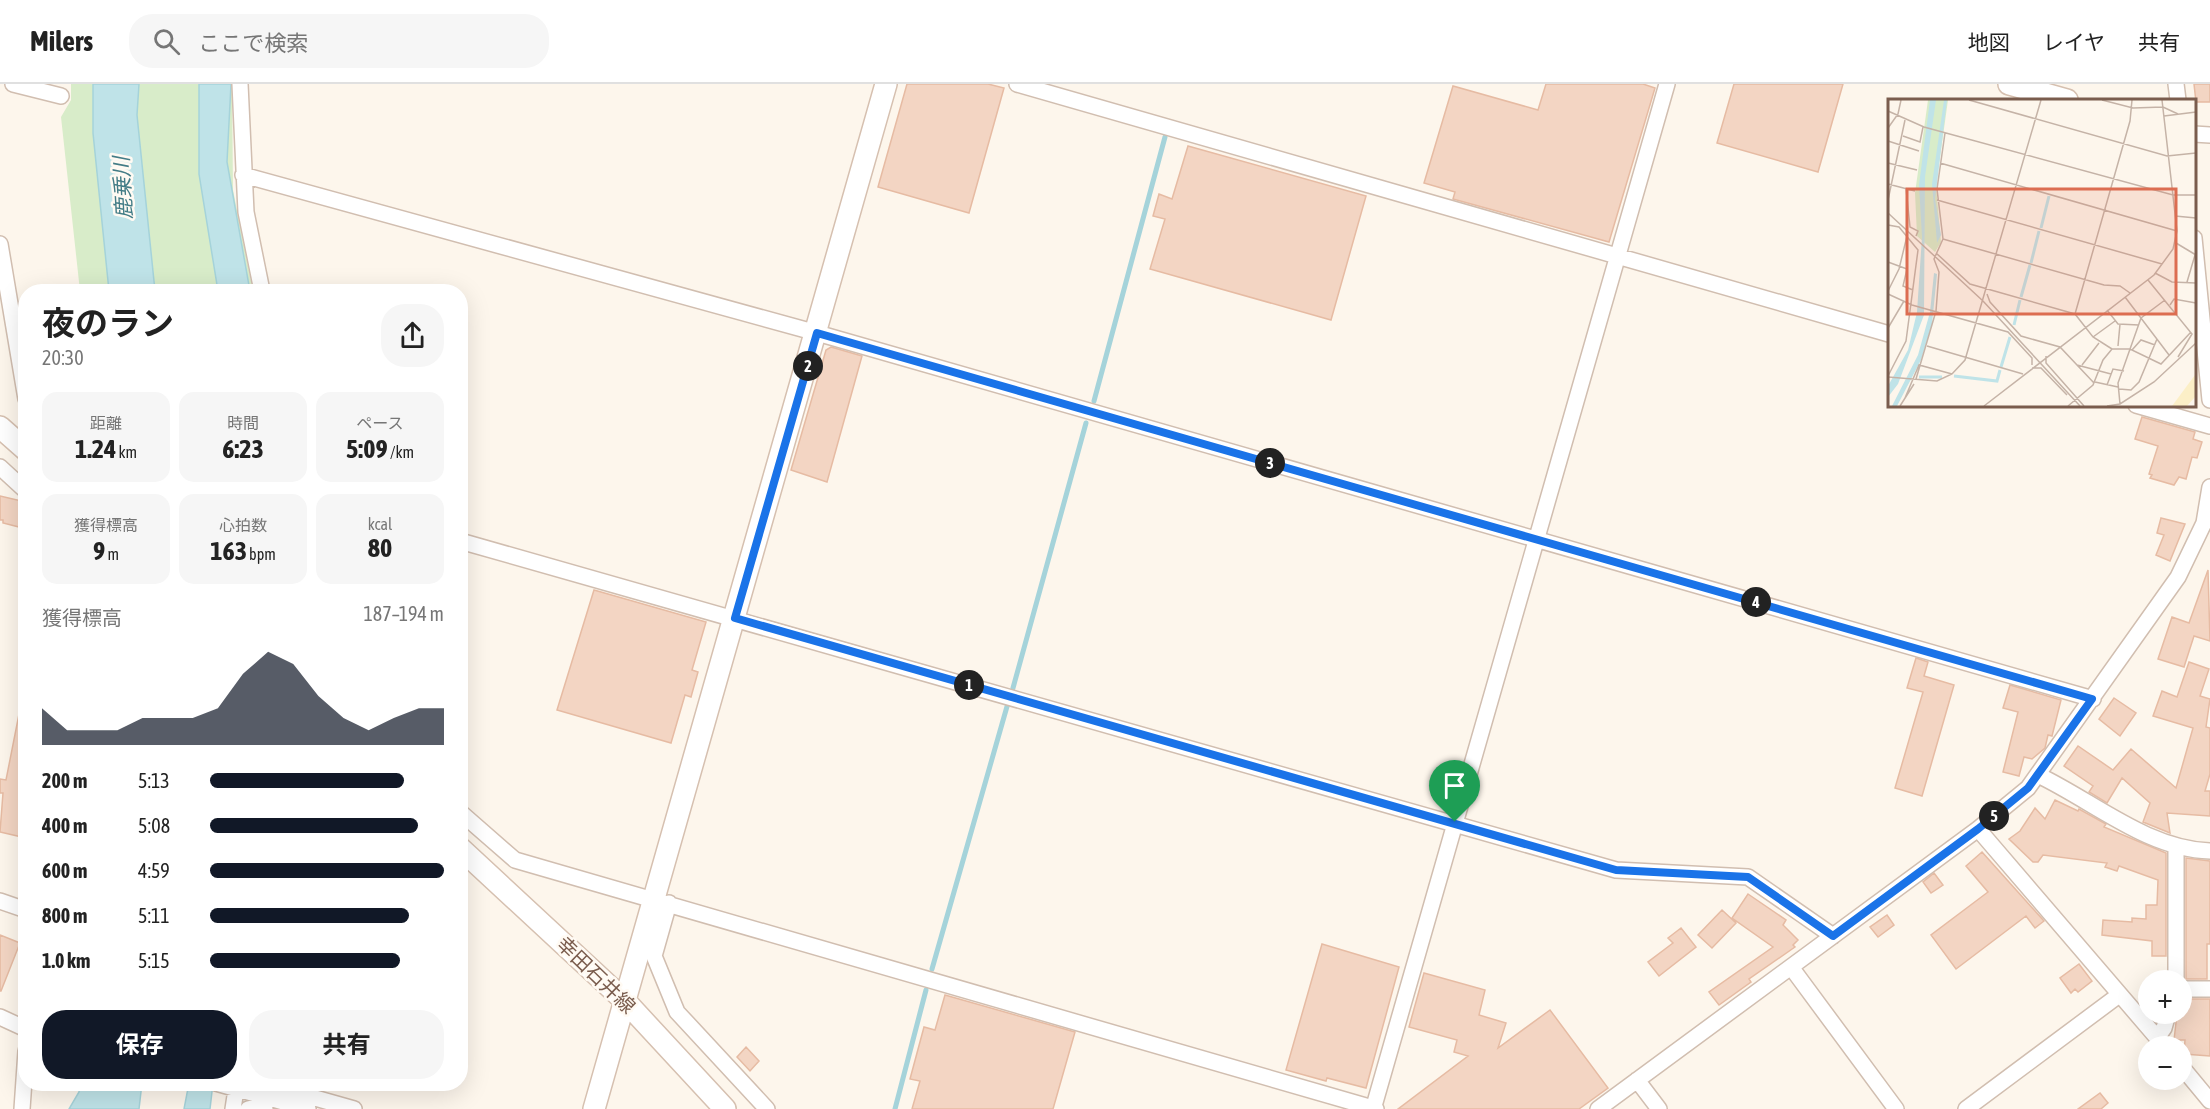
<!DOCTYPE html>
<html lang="ja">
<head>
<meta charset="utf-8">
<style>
	:root { --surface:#fff; --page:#f6f6f6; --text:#222; --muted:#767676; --line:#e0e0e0; --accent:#111827 }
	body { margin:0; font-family:"Asap Condensed","Noto Sans JP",sans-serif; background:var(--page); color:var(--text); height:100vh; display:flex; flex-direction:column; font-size:22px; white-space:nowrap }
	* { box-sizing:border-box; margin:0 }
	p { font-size:20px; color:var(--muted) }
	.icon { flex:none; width:33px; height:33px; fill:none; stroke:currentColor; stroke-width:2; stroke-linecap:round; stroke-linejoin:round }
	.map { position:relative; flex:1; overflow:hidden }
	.panel { position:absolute; left:18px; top:200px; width:450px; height:807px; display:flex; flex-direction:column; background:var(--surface); border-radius:24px; box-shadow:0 6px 24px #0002 }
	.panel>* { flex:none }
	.fabs { position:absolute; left:2138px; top:886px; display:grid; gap:12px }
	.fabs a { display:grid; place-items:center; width:54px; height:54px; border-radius:50%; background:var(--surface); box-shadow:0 6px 24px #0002; font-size:30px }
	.pin { position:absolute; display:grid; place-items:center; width:51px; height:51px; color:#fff; margin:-62px -26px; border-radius:50% 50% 50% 0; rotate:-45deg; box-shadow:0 0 6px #0007 }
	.pin .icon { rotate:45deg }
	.km { position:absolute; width:30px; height:30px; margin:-15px; border-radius:50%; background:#222; color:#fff; font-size:16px; line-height:30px; text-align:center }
	.round { display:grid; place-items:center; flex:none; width:63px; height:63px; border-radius:24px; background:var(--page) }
	.summary { display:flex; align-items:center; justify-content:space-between; height:102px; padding:0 24px }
	h1 { font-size:33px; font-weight:700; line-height:45px }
	.metrics { display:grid; grid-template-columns:repeat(3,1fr); gap:9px; height:102px; padding:6px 24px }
	.metrics div { display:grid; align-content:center; border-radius:15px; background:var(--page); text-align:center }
	.metrics b { font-size:26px; font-weight:700 }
	.metrics small { font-size:16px; font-weight:400 }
	.metrics p { font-size:16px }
	.chart { height:168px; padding:12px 24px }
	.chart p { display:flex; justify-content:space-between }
	.chart svg { width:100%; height:108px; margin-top:6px; fill:var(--accent); opacity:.7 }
	.cta { display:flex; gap:12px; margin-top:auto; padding:12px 24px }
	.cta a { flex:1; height:69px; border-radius:24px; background:var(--accent); color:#fff; font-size:24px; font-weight:700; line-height:69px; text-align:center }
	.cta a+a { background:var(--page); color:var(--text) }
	ul { padding:0 24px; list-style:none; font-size:20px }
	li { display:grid; grid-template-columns:96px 72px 1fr; align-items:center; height:45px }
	li i { height:15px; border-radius:8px; background:var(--accent) }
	header { display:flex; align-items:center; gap:36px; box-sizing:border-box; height:84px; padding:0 30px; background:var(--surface); border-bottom:2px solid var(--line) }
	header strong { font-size:28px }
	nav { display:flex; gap:33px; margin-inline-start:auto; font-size:21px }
	.search { width:420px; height:54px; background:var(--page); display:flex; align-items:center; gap:15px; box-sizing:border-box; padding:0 21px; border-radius:24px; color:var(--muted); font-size:22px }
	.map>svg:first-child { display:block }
</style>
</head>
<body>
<header>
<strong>Milers</strong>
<div class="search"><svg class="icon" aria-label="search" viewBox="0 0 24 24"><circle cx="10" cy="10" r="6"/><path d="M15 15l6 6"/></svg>ここで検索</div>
<nav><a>地図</a><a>レイヤ</a><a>共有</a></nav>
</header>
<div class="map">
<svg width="2210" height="1025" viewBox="0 0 2210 1025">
	<rect width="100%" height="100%" fill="#fdf6ec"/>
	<path fill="#d8ecc9" d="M71,0H232L233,106L253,207H80L61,33L71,16Z"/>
	<path fill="#bfe3e8" stroke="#a5d3da" stroke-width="1.5" d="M93,0H139L137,31L155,207H109L93,49Z
		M199,0H231L227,78L250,207H218L199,90Z
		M80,999H142L139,1025H69L79,1008Z
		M189,999H213L210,1025H184Z"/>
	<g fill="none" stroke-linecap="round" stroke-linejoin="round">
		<path stroke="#a5d3da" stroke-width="5" d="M1094,317L1165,53
			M1013,604L1086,339
			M932,885L1008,619
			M895,1025L926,906"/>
	</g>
	<path fill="#f3d5c3" stroke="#e6bba3" stroke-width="1.5" d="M907,0H988L1004,4L969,129L878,103Z
		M1546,0H1643L1655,4L1609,158L1453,115L1455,108L1424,99L1453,2L1538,26Z
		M1734,0H1843L1818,88L1717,59Z
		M2194,0H2210V18H2196Z
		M1188,62L1366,112L1331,236L1150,185L1165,135L1153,132L1159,110L1172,115Z
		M831,263L862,272L827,398L791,386L826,266Z
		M2142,333L2195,348L2193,355L2202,358L2197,374L2192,373L2186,395L2179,393L2174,401L2150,394L2152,391L2149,390L2158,362L2135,355Z
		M0,412L26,418V436L21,435L19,443L3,439V436H0Z
		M2161,434L2185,440L2170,477L2156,471L2164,451L2157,449Z
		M2208,486L2210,557L2194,552L2184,583L2158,575L2172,533L2189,539Z
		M594,506L706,538L692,586L698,588L691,613L685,611L671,659L557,626Z
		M1916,574L1928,578L1924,592L1954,601L1922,712L1895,704L1923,608L1907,604Z
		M2189,578L2209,585L2200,612L2210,615L2206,643L2210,644V690L2205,707H2210V732L2167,729L2170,749L2143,738L2150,719L2122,694L2107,719L2089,708L2093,702L2064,682L2078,662L2113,686L2131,665L2176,704L2193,644L2153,632L2162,607L2177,613Z
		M2010,601L2061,616L2052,652L2048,651L2045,664L2032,675L2024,673L2019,692L2003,688L2018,628L2003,624Z
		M2114,614L2136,629L2120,652L2099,635Z
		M19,630L26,631V754L0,748L3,709H0V695L6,696Z
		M2055,716L2078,727L2079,725L2106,740L2104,743L2166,769V872H2152V857L2102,851L2103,836L2132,838V834L2146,835V821H2157L2158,796L2119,782L2117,787L2105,783L2107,779L2043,771L2038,778H2033L2009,755L2020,747L2035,724L2045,735Z
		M1982,768L2044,837L2035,844L2026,832L1956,885L1931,851L1988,808L1966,782Z
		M2186,774L2210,777V860H2207V895H2186Z
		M1934,789L1943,801L1931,809L1923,798Z
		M1748,810L1786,836L1783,841L1798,856L1793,861L1795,863L1749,895L1751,898L1719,921L1709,908L1773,863L1732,834Z
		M1722,826L1736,839L1712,864L1698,851Z
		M1887,831L1894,841L1878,853L1870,843Z
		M1681,844L1696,863L1659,892L1648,878L1673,859L1668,854Z
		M0,851L20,859L1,907H0Z
		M1322,860L1399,883L1366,1004L1327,994L1326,997L1286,986Z
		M2079,880L2092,897L2078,908L2075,905L2071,909L2060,894Z
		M1424,889L1485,906L1479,931L1506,939L1498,964L1550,926L1608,1004L1579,1025H1398L1468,972L1454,968L1457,956L1409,943Z
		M945,911L1075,948L1053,1025H912L920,997L910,995L924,943L935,946Z
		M2188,915H2210V972L2184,970L2185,956H2174L2177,930L2187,925Z
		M746,963L759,977L750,987L737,973Z
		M2100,1009L2108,1019L2101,1025H2078Z"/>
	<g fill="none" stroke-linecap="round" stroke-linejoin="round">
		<defs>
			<path id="street" d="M13,0L61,12
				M240,0L246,128L262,207
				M1017,0L1889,250
				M2176,0L2178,16
				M2194,50L2210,51
				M243,91L817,249L2093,615
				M2194,154L2210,316
				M0,160L26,315
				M2136,321L2210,342
				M0,383L26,407
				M460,457L1616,786L1748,793L1833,852
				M2038,691C2093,717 2147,765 2210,767
				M460,728L515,776L1376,1025
				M1978,745L2165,963
				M2176,762V897
				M0,817L26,826
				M669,819L654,872L677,928L767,1025
				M1791,883L1896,1025
				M2181,905H2210
				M0,933L26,945
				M2157,954L2164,944L2168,930
				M2181,982L2210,1017
				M1637,996L1659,1025
				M216,999L308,1025
				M262,999L354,1025
				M1374,1022L1667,0
				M22,1025L26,967
				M233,1025L237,999
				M248,1025L256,1023L265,1025
				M1598,1025L1978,745L2028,704L2178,493L2204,439L2210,403
				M1966,1025L2119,911"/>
			<path id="secondary" d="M2009,0L2067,16
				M0,343L26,366
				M460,764L625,917L725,1025
				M594,1025L886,0"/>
		</defs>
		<use href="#street" stroke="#d1beb0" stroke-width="18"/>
		<use href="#secondary" stroke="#d6c0b0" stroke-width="24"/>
		<use href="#street" stroke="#fff" stroke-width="15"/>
		<use href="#secondary" stroke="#fff" stroke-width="21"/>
	</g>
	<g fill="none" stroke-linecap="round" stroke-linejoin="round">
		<defs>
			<path id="route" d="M817,249L2092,615L2028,704L1978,745L1833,852L1748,793L1616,786L735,534Z"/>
		</defs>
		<use href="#route" stroke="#fff" stroke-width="12"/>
		<use href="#route" stroke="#1a73e8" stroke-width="8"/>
	</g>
	<g text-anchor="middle" stroke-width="5" stroke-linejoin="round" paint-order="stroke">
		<g font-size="20" fill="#7a5c4d" stroke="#fffaf3">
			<text transform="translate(596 891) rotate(44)" y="7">幸田石井線</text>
		</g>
		<g font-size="21" font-style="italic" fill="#437c86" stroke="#fffaf3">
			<text transform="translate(123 104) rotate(-93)" y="7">鹿乗川</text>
		</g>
	</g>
	<g transform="translate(1888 15)">
		<rect width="308" height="308" fill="#fdf6ec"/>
		<path d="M40,1H60L48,87L53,143L47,153L29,137L27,94Z" fill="#d8ecc9"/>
		<path d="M307,276V298L299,307H284Z" fill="#fcefc7"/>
		<path d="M42,1H48L37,78L36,216L10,285L0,298V287L20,251L29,213L34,138L31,86ZM56,1H59L47,100L53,136L49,144L44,85ZM46,174L49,175L44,225L33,261L9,307H4L30,256L42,213Z" fill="#bfe3e8"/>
		<path fill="none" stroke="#bfe3e8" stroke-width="3" d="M153,129L161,97M143,164L151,132M133,198L142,166M126,226L132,201M113,268L122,238M66,277L109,282L112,271M31,278H54"/>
		<path fill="none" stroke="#c5b3a7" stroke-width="1.5" d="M81,1L279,57L308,54M214,1L245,9L275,8L290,15M0,12L36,28L285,96H308M276,17L308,13M0,29L10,15L13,1M15,37L32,43L35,28M0,42L31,52M0,64L29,71M52,64L289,132M0,85L27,92M18,89L22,128L30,132L28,137M0,101L17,21M49,101L274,165M0,114L95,202L192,307M287,117L308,119M0,126L11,128L30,151L18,242L0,277M55,140L216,186L232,187L242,194M288,144L308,156M48,154L82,185L187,215L205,238L224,250M0,163L19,170L15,187L25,191M267,174L284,183L308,184M260,181L304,235L290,258M299,183L307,156M0,192L11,170L19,137M0,195L24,206L120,233L144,259V266M99,195L102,203L133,237L172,248L206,284M237,198L281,256M282,206L286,200L308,204M219,211L230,225L251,226M187,215L242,22L244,1M0,229L16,202M205,238L227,222M39,247L135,275M230,247L232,225M244,251L253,241L267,246M158,257V264L196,307M189,266L223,275M194,266L211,244M144,269H153L179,296M0,278L49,282L64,275L77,261L153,1M28,280L48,212L51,173L46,160L55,140L49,90L57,34M207,283L230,288M219,286L225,270L236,272M231,290L243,291L251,283L269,240M17,299L31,266L64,275M232,305L230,284L253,219L277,201M12,307L26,285M96,307L266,176L285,150L289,132L274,1M180,307L205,286L215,261L224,250H242L273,265L303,233M219,307L232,305L266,283L308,244"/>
		<path fill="#dc6d51" fill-opacity="0.15" stroke="#dc6d51" stroke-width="3" d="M19,90H288V215H19Z"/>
		<rect width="308" height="308" fill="none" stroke="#7a5c4d" stroke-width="3"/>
	</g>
</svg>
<div class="fabs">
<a>+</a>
<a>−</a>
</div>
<div class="pin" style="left:1455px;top:738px;background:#1e9e55"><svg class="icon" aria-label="arrive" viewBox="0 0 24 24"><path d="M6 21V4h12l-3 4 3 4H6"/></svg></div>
<b class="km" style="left:969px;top:601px">1</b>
<b class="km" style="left:808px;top:282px">2</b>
<b class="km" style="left:1270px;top:379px">3</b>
<b class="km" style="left:1756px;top:518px">4</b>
<b class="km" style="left:1994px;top:732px">5</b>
<section class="panel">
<div class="summary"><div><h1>夜のラン</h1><p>20:30</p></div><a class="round"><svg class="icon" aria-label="share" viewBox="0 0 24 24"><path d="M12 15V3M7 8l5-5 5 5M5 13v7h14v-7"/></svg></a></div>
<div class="metrics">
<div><p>距離</p><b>1.24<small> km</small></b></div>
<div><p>時間</p><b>6:23</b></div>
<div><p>ペース</p><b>5:09<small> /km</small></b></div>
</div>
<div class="metrics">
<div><p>獲得標高</p><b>9<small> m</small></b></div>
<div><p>心拍数</p><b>163<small> bpm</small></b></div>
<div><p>kcal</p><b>80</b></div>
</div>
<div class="chart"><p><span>獲得標高</span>187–194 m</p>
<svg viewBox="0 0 160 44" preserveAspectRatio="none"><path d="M0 44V29L10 38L20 38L30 38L40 33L50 33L60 33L70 29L80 15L90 6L100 11L110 24L120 33L130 38L140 33L150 29L160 29V44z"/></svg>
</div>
<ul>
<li><b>200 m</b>5:13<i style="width:83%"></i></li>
<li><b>400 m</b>5:08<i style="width:89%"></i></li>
<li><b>600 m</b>4:59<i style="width:100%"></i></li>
<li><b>800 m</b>5:11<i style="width:85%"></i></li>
<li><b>1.0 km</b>5:15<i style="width:81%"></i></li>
</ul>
<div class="cta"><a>保存</a><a>共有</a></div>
</section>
</div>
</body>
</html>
